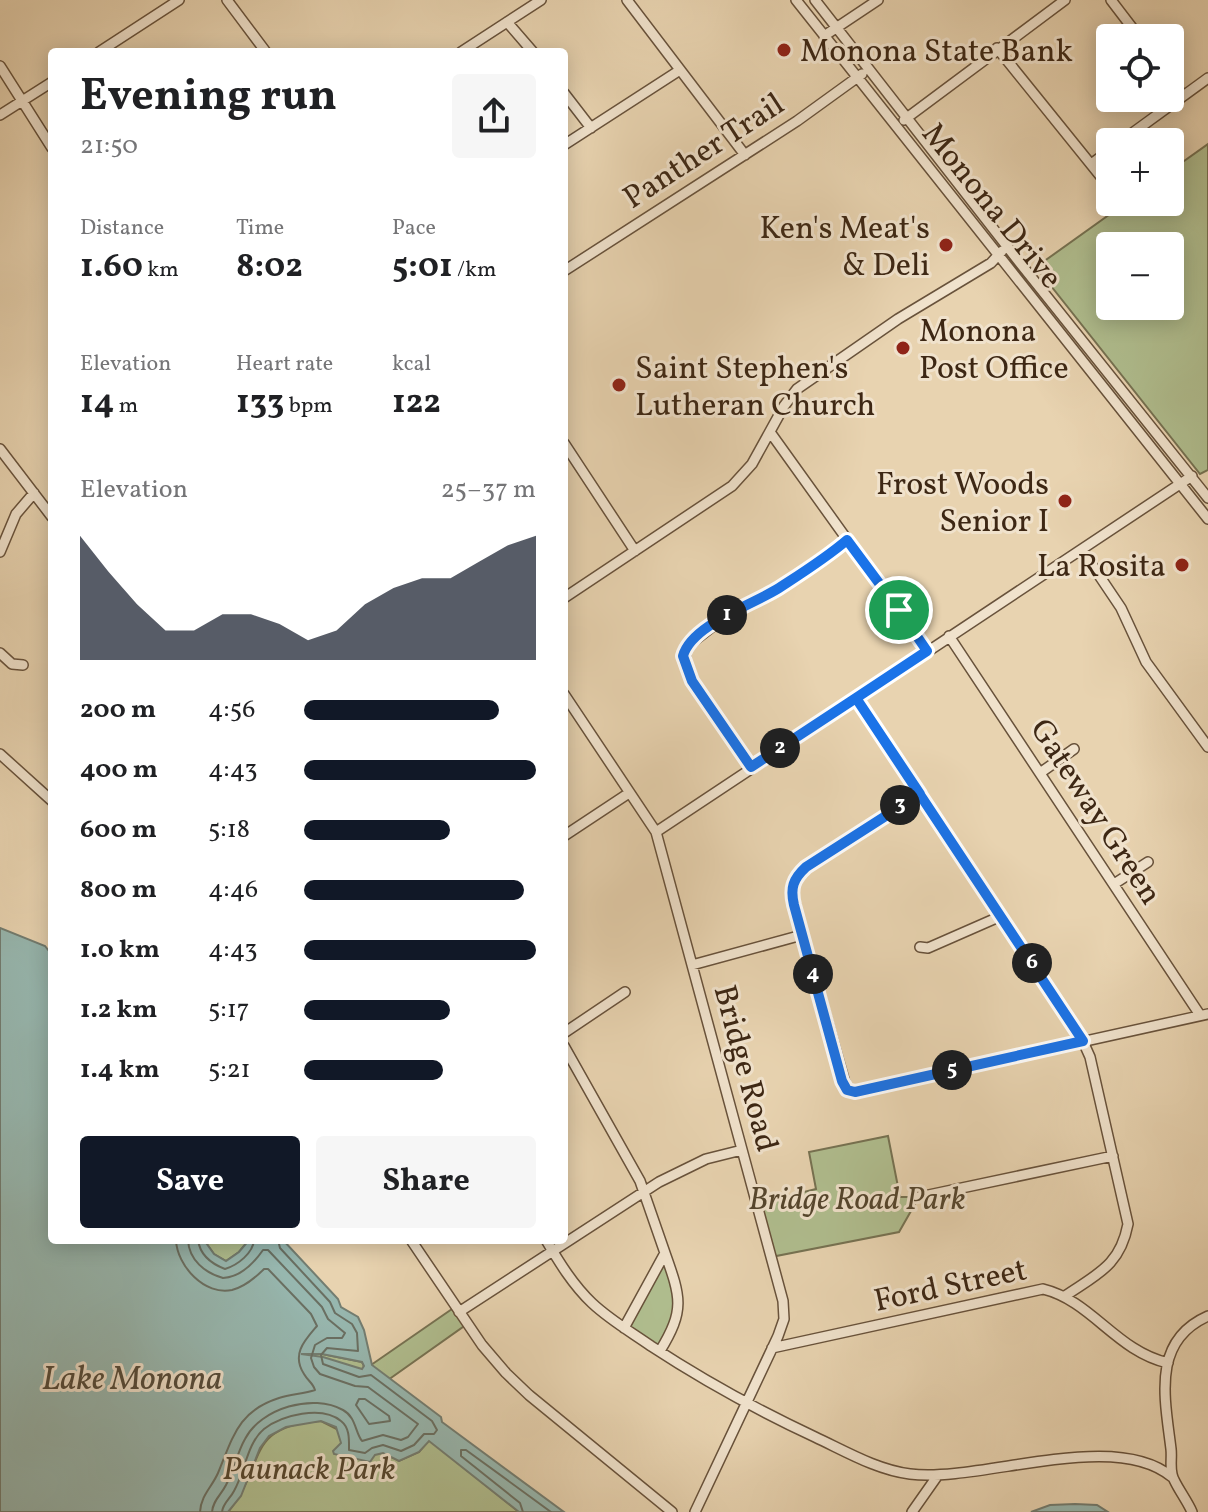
<!DOCTYPE html>
<html lang="en">
<head>
<meta charset="utf-8">
<style>
	:root { --surface:#fff; --page:#f6f6f6; --text:#202124; --muted:#757577; --accent:#111827 }
	body { margin:0; font-family:Vollkorn,serif; background:var(--page); color:var(--text); height:100vh; display:flex; flex-direction:column; font-size:30px; white-space:nowrap }
	* { box-sizing:border-box; margin:0 }
	p { font-size:26px; color:var(--muted) }
	.icon { flex:none; width:44px; height:44px; fill:none; stroke:currentColor; stroke-width:2; stroke-linecap:round; stroke-linejoin:round }
	.map { position:relative; flex:1; overflow:hidden }
	.side { position:absolute; left:48px; top:48px; width:520px; height:1196px; display:flex; flex-direction:column; background:var(--surface); border-radius:8px; box-shadow:0 4px 20px #0003 }
	.side>* { flex:none }
	.buttons { position:absolute; left:1096px; top:24px; display:grid; gap:16px }
	.buttons a { display:grid; place-items:center; width:88px; height:88px; border-radius:8px; background:var(--surface); box-shadow:0 4px 20px #0003; font-size:40px }
	.pin { position:absolute; display:grid; place-items:center; width:68px; height:68px; color:#fff; margin:-34px; border:4px solid #fff; border-radius:50%; box-shadow:0 2px 8px #0007 }
	.km { position:absolute; width:40px; height:40px; margin:-20px; border-radius:50%; background:#222; color:#fff; font-size:22px; line-height:40px; text-align:center }
	.round { display:grid; place-items:center; flex:none; width:84px; height:84px; border-radius:8px; background:var(--page) }
	.summary { display:flex; align-items:center; justify-content:space-between; height:136px; padding:0 32px }
	h1 { font-size:44px; font-weight:700; line-height:60px }
	.stats { display:grid; grid-template-columns:repeat(3,1fr); gap:12px; height:136px; padding:8px 32px }
	.stats div { display:grid; align-content:center }
	.stats b { font-size:34px; font-weight:700 }
	.stats small { font-size:22px; font-weight:400 }
	.stats p { font-size:22px }
	.chart { height:224px; padding:16px 32px }
	.chart p { display:flex; justify-content:space-between }
	.chart svg { width:100%; height:144px; margin-top:8px; fill:var(--accent); opacity:.7 }
	.primary-button { display:flex; gap:16px; margin-top:auto; padding:16px 32px }
	.primary-button a { flex:1; height:92px; border-radius:8px; background:var(--accent); color:#fff; font-size:32px; font-weight:700; line-height:92px; text-align:center }
	.primary-button a+a { background:var(--page); color:var(--text) }
	ul { padding:0 32px; list-style:none; font-size:26px }
	li { display:grid; grid-template-columns:128px 96px 1fr; align-items:center; height:60px }
	li i { height:20px; border-radius:10px; background:var(--accent) }
	.map>svg:first-child { display:block }
</style>
</head>
<body>
<div class="map">
<svg width="1208" height="1512" viewBox="0 0 1208 1512">
	<rect width="100%" height="100%" fill="#e8d3b0"/>
	<filter id="stains"><feTurbulence type="fractalNoise" baseFrequency=".0025" numOctaves="4"/><feColorMatrix values="0 0 0 0 .2 0 0 0 0 .09 0 0 0 0 .02 0 0 0 .5 -.17"/></filter>
	<radialGradient id="worn" r=".72"><stop offset=".6" stop-color="#630" stop-opacity="0"/><stop offset="1" stop-color="#630" stop-opacity=".3"/></radialGradient>
	<path fill="#b0be8f" stroke="#767252" stroke-width="2" fill-rule="evenodd" d="M1208,144V470L1200,474L1036,267L1127,202H1170V171ZM1170,246V306H1110V246Z
		M888,1136L900,1197H919L899,1232L771,1257L756,1204L816,1189L809,1152Z
		M204,1240H249L239,1252L226,1261L214,1254Z
		M665,1253L680,1305L660,1351L624,1328Z
		M452,1309L467,1324L388,1380L371,1365Z
		M288,1353L322,1354L362,1362L364,1366L362,1370Z
		M321,1421L399,1461L419,1452L429,1440L519,1512H228C267,1465 243,1426 321,1421Z"/>
	<path fill="#97b7af" stroke="#737d71" stroke-width="2" fill-rule="evenodd" d="M0,928L45,946L52,955V1240H204L214,1254L226,1261L239,1252L249,1240H283L338,1299L341,1307L358,1317L364,1330L372,1365L441,1417L442,1422L564,1512H519L429,1441L419,1452L399,1461L383,1453L375,1455L370,1462L334,1454L333,1451L341,1443L336,1427L321,1421L286,1427L269,1436L260,1448L241,1496L228,1512H0ZM301,1354H322L362,1362L364,1366L362,1369L323,1357Z
		M1075,1504L1097,1505L1108,1512H1031L1050,1505Z"/>
	<g fill="none" stroke-linecap="round" stroke-linejoin="round">
		<path stroke="#6a6f62" stroke-width="2" d="M176,1240C177,1266 205,1296 232,1290C244,1287 256,1277 264,1269H268L311,1314L317,1326C305,1340 291,1354 304,1374C308,1381 313,1383 315,1390C304,1394 291,1394 279,1398C238,1411 233,1437 218,1473C212,1487 201,1495 200,1512
			M188,1240C189,1260 205,1273 223,1278C241,1277 254,1263 263,1250H268L322,1307L328,1319L345,1333L342,1338H327L315,1345L311,1358L314,1367L320,1374L355,1386L368,1387L418,1424L408,1437L401,1440L383,1435L362,1441C355,1432 356,1417 343,1410C313,1393 261,1408 245,1439C237,1453 234,1470 226,1485C221,1495 213,1500 212,1512
			M198,1240C200,1255 212,1264 225,1269C238,1265 253,1253 254,1240
			M359,1399H365L389,1416L390,1421L369,1424L356,1405Z
			M222,1512C223,1503 230,1499 234,1491C245,1472 247,1443 264,1429C282,1415 322,1405 341,1421C350,1428 349,1440 349,1450L365,1453L372,1448L383,1445L401,1451L414,1445L424,1434H434L437,1430L432,1421L371,1375L359,1377L323,1364L321,1355L327,1348L358,1351L357,1333L352,1324L335,1313L330,1302L280,1248L278,1240
			M523,1512L520,1503L461,1456V1450H466L551,1512"/>
		<defs>
			<path id="minor" d="M227,0L266,52
				M627,0L745,155
				M796,0L1208,519
				M815,0L1020,263L1208,498
				M1111,0L1140,38
				M507,22L533,52
				M824,36L878,0
				M997,48L1110,188
				M99,52L179,0
				M461,52L541,0
				M0,66L52,148
				M1170,78L1183,96
				M564,93L591,128
				M0,115L52,82
				M904,120L1065,0
				M1120,142L1208,78
				M564,145L680,70
				M1091,164L1110,150
				M564,271L797,121L862,74
				M770,432L927,651
				M564,443L635,551
				M0,449L52,517
				M1082,550L1121,608L1146,662L1208,747
				M0,552L16,514L34,493
				M564,598L732,486L752,464L784,406L797,389L898,319L991,263L1002,251
				M949,636L1200,1015
				M0,653L12,664L23,665
				M564,694L656,832L783,1301L784,1319L778,1336L695,1512
				M856,698L1081,1037L1090,1057L1128,1224C1120,1266 1097,1274 1065,1296
				M0,754L52,801
				M751,767C735,739 678,679 686,647L735,609L776,590L847,540
				M1040,773L1074,749
				M920,794L806,867L792,884L794,905L847,1090L855,1092L1208,1014
				M656,832L1192,476
				M564,836L629,793
				M1114,884L1148,862
				M920,947L928,948L1001,916
				M692,965L802,935
				M564,1033L625,992
				M564,1046L640,1181L665,1253L624,1328
				M919,1197L1113,1156
				M411,1240L482,1345L506,1373L529,1395L672,1512
				M546,1240C559,1262 573,1285 592,1303C610,1320 631,1332 651,1346C706,1382 755,1409 815,1437C845,1451 877,1470 910,1474C981,1483 1114,1428 1172,1477
				M459,1312L659,1182L706,1159L742,1150
				M772,1348L1043,1289C1092,1301 1116,1351 1168,1363
				M660,1351C685,1310 681,1298 665,1253
				M912,1512L938,1475
				M1192,1512C1187,1500 1173,1482 1172,1474C1170,1466 1172,1457 1171,1449C1165,1399 1151,1341 1208,1316"/>
		</defs>
		<use href="#minor" stroke="#68523b" stroke-width="12"/>
		<use href="#minor" stroke="#f0e2cc" stroke-width="9"/>
	</g>
	<g fill="none" stroke-linecap="round" stroke-linejoin="round">
		<defs>
			<path id="route" d="M899,610L847,540C826,558 802,573 779,588C754,604 691,625 683,656L692,681L751,767L856,698L920,794L806,867C793,879 790,888 794,905L842,1081L847,1090L855,1092L1083,1041L856,698L927,651L899,610"/>
		</defs>
		<use href="#route" stroke="#fff" stroke-width="16"/>
		<use href="#route" stroke="#1a73e8" stroke-width="10"/>
	</g>
	<g fill="#8f2418" stroke="#f0e2cc" stroke-width="3">
		<circle cx="784" cy="50" r="8"/>
		<circle cx="946" cy="245" r="8"/>
		<circle cx="903" cy="348" r="8"/>
		<circle cx="619" cy="385" r="8"/>
		<circle cx="1065" cy="501" r="8"/>
		<circle cx="1182" cy="565" r="8"/>
	</g>
	<g text-anchor="middle" stroke-width="6" stroke-linejoin="round" paint-order="stroke">
		<g font-size="32" fill="#3d2714" stroke="#f0e2cc" text-anchor="start">
			<text x="800" y="61">Monona State Bank</text>
			<text x="930" y="238" text-anchor="end">Ken's Meat's<tspan x="930" dy="37">&amp; Deli</tspan></text>
			<text x="919" y="341">Monona<tspan x="919" dy="37">Post Office</tspan></text>
			<text x="635" y="378">Saint Stephen's<tspan x="635" dy="37">Lutheran Church</tspan></text>
			<text x="1049" y="494" text-anchor="end">Frost Woods<tspan x="1049" dy="37">Senior I</tspan></text>
			<text x="1166" y="576" text-anchor="end">La Rosita</text>
		</g>
		<g font-size="32" fill="#3d2714" stroke="#f0e2cc">
			<text transform="translate(703 150) rotate(-33)" y="11">Panther Trail</text>
			<text transform="translate(993 205) rotate(51)" y="11">Monona Drive</text>
			<text transform="translate(1097 811) rotate(57)" y="11">Gateway Green</text>
			<text transform="translate(747 1068) rotate(75)" y="11">Bridge Road</text>
			<text transform="translate(950 1284) rotate(-12)" y="11">Ford Street</text>
		</g>
		<g font-size="32" font-style="italic" fill="#54452d" stroke="#f0e2cc">
			<text x="857" y="1209">Bridge Road Park</text>
			<text x="309" y="1479">Paunack Park</text>
		</g>
		<g font-size="34" font-style="italic" fill="#544b3b" stroke="#f0e2cc">
			<text x="132" y="1389">Lake Monona</text>
		</g>
	</g>
	<rect width="100%" height="100%" filter="url(#stains)"/>
	<rect width="100%" height="100%" fill="url(#worn)"/>
</svg>
<div class="buttons">
<a><svg class="icon" aria-label="locate" viewBox="0 0 24 24"><circle cx="12" cy="12" r="6"/><path d="M12 2v4M12 18v4M2 12h4M18 12h4"/></svg></a>
<a>+</a>
<a>−</a>
</div>
<div class="pin" style="left:899px;top:610px;background:#1e9e55"><svg class="icon" aria-label="arrive" viewBox="0 0 24 24"><path d="M6 21V4h12l-3 4 3 4H6"/></svg></div>
<b class="km" style="left:727px;top:615px">1</b>
<b class="km" style="left:780px;top:748px">2</b>
<b class="km" style="left:900px;top:805px">3</b>
<b class="km" style="left:813px;top:974px">4</b>
<b class="km" style="left:952px;top:1070px">5</b>
<b class="km" style="left:1032px;top:963px">6</b>
<section class="side">
<div class="summary"><div><h1>Evening run</h1><p>21:50</p></div><a class="round"><svg class="icon" aria-label="share" viewBox="0 0 24 24"><path d="M12 15V3M7 8l5-5 5 5M5 13v7h14v-7"/></svg></a></div>
<div class="stats">
<div><p>Distance</p><b>1.60<small> km</small></b></div>
<div><p>Time</p><b>8:02</b></div>
<div><p>Pace</p><b>5:01<small> /km</small></b></div>
</div>
<div class="stats">
<div><p>Elevation</p><b>14<small> m</small></b></div>
<div><p>Heart rate</p><b>133<small> bpm</small></b></div>
<div><p>kcal</p><b>122</b></div>
</div>
<div class="chart"><p><span>Elevation</span>25–37 m</p>
<svg viewBox="0 0 160 44" preserveAspectRatio="none"><path d="M0 44V6L10 17L20 27L30 35L40 35L50 30L60 30L70 33L80 38L90 35L100 27L110 22L120 19L130 19L140 14L150 9L160 6V44z"/></svg>
</div>
<ul>
<li><b>200 m</b>4:56<i style="width:84%"></i></li>
<li><b>400 m</b>4:43<i style="width:100%"></i></li>
<li><b>600 m</b>5:18<i style="width:63%"></i></li>
<li><b>800 m</b>4:46<i style="width:95%"></i></li>
<li><b>1.0 km</b>4:43<i style="width:100%"></i></li>
<li><b>1.2 km</b>5:17<i style="width:63%"></i></li>
<li><b>1.4 km</b>5:21<i style="width:60%"></i></li>
</ul>
<div class="primary-button"><a>Save</a><a>Share</a></div>
</section>
</div>
</body>
</html>
